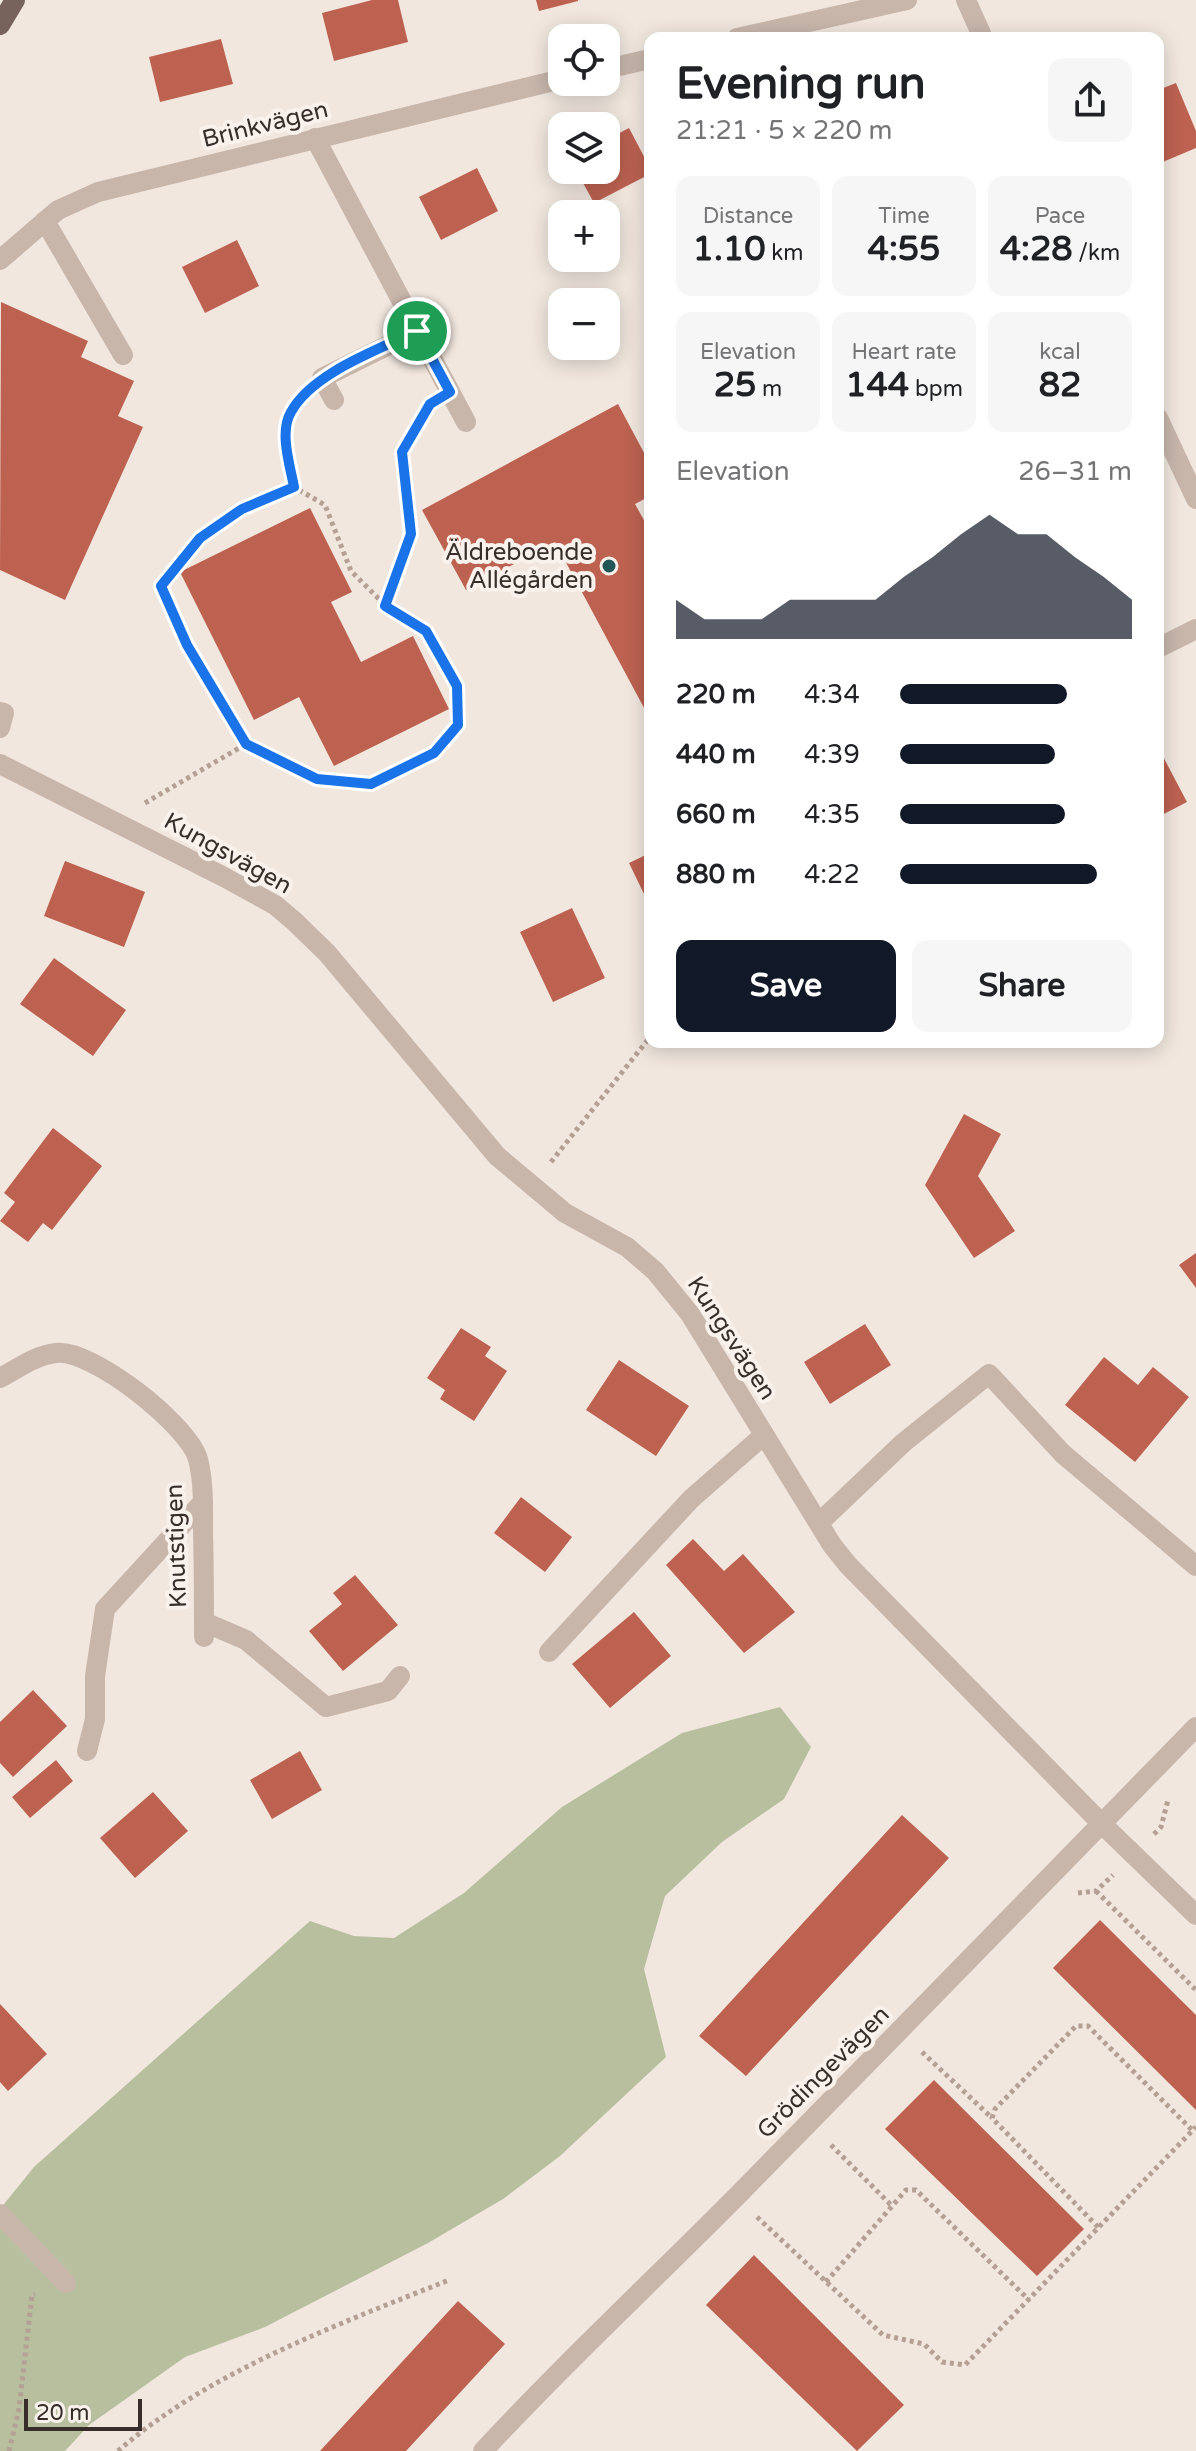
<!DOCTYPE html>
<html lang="en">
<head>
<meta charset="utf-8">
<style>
	:root { --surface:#fff; --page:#f6f6f6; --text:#202124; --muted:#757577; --accent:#111827 }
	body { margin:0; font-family:"Varela Round",sans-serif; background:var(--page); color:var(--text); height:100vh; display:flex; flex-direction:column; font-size:30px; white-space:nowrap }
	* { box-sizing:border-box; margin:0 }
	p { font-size:26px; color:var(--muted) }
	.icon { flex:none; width:44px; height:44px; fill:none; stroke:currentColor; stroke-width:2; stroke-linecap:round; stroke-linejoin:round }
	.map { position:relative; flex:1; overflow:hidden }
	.details { position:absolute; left:644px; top:32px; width:520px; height:1016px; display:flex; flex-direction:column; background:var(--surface); border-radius:16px; box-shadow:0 4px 20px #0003 }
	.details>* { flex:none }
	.buttons { position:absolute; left:548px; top:24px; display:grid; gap:16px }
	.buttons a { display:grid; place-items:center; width:72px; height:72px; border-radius:16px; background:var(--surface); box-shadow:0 4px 20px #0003; font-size:40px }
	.scale { position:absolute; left:24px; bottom:20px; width:118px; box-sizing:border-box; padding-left:8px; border:4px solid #372d2a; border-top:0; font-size:22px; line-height:28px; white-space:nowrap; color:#372d2a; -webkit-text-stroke:6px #f9f1eb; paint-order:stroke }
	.pin { position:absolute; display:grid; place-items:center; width:68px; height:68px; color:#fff; margin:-34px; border:4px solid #fff; border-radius:50%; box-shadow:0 2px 8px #0007 }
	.round { display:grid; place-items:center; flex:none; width:84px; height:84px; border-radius:16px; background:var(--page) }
	.head { display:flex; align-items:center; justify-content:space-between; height:136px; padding:0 32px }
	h1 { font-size:44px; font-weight:700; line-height:60px }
	.metrics { display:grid; grid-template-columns:repeat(3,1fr); gap:12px; height:136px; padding:8px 32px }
	.metrics div { display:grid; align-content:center; border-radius:16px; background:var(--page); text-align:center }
	.metrics b { font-size:34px; font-weight:700 }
	.metrics small { font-size:22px; font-weight:400 }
	.metrics p { font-size:22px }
	.chart { height:224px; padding:16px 32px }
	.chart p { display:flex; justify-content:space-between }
	.chart svg { width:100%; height:144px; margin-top:8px; fill:var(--accent); opacity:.7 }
	.cta { display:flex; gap:16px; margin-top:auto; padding:16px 32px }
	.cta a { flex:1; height:92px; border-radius:16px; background:var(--accent); color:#fff; font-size:32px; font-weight:700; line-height:92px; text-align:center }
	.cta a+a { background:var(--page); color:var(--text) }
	ul { padding:0 32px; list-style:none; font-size:26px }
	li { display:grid; grid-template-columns:128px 96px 1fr; align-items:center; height:60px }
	li i { height:20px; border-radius:10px; background:var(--accent) }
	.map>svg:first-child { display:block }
</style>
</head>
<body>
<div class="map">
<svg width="1196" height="2451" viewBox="0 0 1196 2451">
	<rect width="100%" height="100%" fill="#f1e7df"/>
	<path fill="#b7bf9f" d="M780,1707L811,1747L784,1799L722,1842L665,1896L644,1969L666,2057L560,2156L503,2199L428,2243L265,2327L185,2357L89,2425L65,2451H0V2209L34,2167L310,1921L354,1936L394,1938L464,1893L562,1807L682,1733Z"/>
	<path fill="#bd6251" d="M372,0H398L408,42L334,61L322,13Z
		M536,0H578V1L539,11Z
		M221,39L233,84L160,102L149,57Z
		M1176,83L1196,131V148L1158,164V90Z
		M629,128L650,168V174L594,203L576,170H606V140Z
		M477,168L498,211L441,240L419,197Z
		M237,240L259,286L205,313L182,267Z
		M1,302L88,341L81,357L134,381L118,416L143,427L65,600L0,570Z
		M618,404L650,464V496L635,504L650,531V719L555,542L466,590L422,510Z
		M310,508L352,592L331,602L361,662L413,636L449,709L334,766L299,697L254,720L180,572Z
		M1158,747L1187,802L1158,817Z
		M650,853V891L644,894L629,863Z
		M65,861L145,892L124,947L44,916Z
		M572,908L605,978L553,1002L520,932Z
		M54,958L126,1010L93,1056L20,1004Z
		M964,1114L1001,1134L978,1176L1015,1231L974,1258L925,1185Z
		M53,1128L102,1166L52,1230L43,1223L28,1242L0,1221L15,1202L4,1193Z
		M1196,1253V1288L1179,1265Z
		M865,1324L891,1365L830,1404L804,1362Z
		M461,1328L491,1347L485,1356L507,1371L474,1421L440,1399L445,1390L427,1378Z
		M1104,1357L1138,1385L1153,1367L1189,1397L1135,1462L1065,1405Z
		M619,1360L689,1406L656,1456L586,1410Z
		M521,1497L572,1537L545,1572L494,1533Z
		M693,1539L724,1571L743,1554L795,1612L744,1653L666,1565Z
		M355,1575L398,1625L343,1671L309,1631L342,1604L333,1593Z
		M634,1612L671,1656L610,1708L572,1664Z
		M33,1690L67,1726L13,1777L0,1763V1722Z
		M300,1751L322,1790L272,1819L250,1780Z
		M56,1760L73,1781L30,1818L12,1797Z
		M153,1792L188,1831L135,1878L100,1838Z
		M902,1815L949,1858L746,2076L699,2036Z
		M1100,1920L1196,2015V2110L1053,1968Z
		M0,2004L47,2054L8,2091L0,2082Z
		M934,2080L1084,2229L1037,2276L885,2129Z
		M754,2255L904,2405L857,2451L706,2305Z
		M458,2301L505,2344L406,2451H320Z"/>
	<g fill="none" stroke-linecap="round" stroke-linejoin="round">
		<path stroke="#b4a095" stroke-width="5" stroke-dasharray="4 4" stroke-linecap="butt" d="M294,487C289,455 279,425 302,400
			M385,606L411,534L402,452L427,409
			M145,803L246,744L187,645L161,586L200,538L242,509L294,487L325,505L351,571L391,611L426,631L457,686L458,725L434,753L371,784L317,779L246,744
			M551,1162L650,1037
			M1154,1834L1161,1827L1168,1800
			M1096,1891L1196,1990
			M1078,1893L1096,1891L1113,1875
			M922,2052L992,2118
			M831,2145L892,2206
			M757,2217L883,2335L924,2344L942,2362L965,2365L1196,2127
			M1098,2227L992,2118L995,2109L1076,2026H1088L1193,2131
			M826,2282L906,2190H916L1029,2300
			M9,2451L19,2409L32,2295L35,2294
			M118,2451C208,2372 339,2324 449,2280"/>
		<path stroke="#c8b6ab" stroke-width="20" d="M315,138L466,422
			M45,221L123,355
			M334,400L322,378L417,331
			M0,712L4,713L0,728
			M204,1622L246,1640L326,1707L388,1691L400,1676
			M549,1652L691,1499L764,1435
			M87,1751L95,1719V1676L105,1609L203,1502"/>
		<path stroke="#c8b6ab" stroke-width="20" d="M966,0L983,38
			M737,38L907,0
			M606,69L650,59
			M0,260L58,210L98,192L562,79
			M1158,418L1196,499
			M1158,648L1196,629
			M0,764L224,877L275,905L294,921L327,953L497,1156L565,1213L627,1247L655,1271L690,1314L832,1545L848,1565L1102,1824L1196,1915
			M0,1378C17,1369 36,1355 56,1353C93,1349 188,1425 198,1459C204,1483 203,1509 203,1533C204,1568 204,1603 204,1637
			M819,1523L903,1443L989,1374L1063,1454L1196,1566
			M0,2214L66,2283
			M483,2451C565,2362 654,2280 739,2194C892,2039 1044,1882 1196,1727"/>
		<path stroke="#77635c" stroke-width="20" d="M0,25L15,0"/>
	</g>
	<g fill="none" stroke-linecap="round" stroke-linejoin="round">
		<defs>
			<path id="route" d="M417,331L450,392L430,404L402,452L411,534L385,606L426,631L457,686L458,725L434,753L371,784L317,779L246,744L187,645L161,586L200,538L242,509L294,487C290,465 279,432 291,412C312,373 378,350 417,331Z"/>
		</defs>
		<use href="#route" stroke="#fff" stroke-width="16"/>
		<use href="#route" stroke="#1a73e8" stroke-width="10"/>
	</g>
	<circle fill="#255" stroke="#f9f1eb" stroke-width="3" cx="609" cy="566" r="8"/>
	<g text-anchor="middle" stroke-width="8" stroke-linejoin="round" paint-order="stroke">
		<g font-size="24" fill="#372d2a" stroke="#f9f1eb">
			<text transform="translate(265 124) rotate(-14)" y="8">Brinkvägen</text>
			<text transform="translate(228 853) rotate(29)" y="8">Kungsvägen</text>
			<text transform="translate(732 1338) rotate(57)" y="8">Kungsvägen</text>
			<text transform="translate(176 1546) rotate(-92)" y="8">Knutstigen</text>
			<text transform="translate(823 2072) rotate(-45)" y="8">Grödingevägen</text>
		</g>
		<g font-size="24" fill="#372d2a" stroke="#f9f1eb" text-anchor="end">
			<text x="593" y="560">Äldreboende<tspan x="593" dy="28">Allégården</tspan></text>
		</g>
	</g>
</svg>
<div class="buttons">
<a><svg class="icon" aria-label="locate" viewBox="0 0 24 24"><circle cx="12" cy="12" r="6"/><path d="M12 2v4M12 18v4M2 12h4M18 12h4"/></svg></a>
<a><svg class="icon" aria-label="layers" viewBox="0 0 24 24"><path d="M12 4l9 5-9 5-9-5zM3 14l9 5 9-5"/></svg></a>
<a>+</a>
<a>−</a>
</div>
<div class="scale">20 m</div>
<div class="pin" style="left:417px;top:331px;background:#1e9e55"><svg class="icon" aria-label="arrive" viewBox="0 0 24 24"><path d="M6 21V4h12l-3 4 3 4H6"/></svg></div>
<section class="details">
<div class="head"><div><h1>Evening run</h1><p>21:21 · 5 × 220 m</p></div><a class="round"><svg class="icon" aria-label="share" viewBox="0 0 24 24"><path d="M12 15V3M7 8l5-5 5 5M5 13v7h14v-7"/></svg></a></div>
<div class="metrics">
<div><p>Distance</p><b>1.10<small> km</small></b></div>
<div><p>Time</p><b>4:55</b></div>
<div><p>Pace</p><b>4:28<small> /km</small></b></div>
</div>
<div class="metrics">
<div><p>Elevation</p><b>25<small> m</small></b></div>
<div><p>Heart rate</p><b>144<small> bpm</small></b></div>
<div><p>kcal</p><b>82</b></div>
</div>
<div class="chart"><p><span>Elevation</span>26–31 m</p>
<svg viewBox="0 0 160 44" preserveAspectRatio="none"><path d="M0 44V32L10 38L20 38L30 38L40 32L50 32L60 32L70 32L80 25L90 19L100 12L110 6L120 12L130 12L140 19L150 25L160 32V44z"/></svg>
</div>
<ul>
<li><b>220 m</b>4:34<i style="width:72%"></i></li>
<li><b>440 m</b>4:39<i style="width:67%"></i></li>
<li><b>660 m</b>4:35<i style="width:71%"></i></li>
<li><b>880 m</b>4:22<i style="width:85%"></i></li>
</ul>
<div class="cta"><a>Save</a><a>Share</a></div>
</section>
</div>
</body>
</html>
